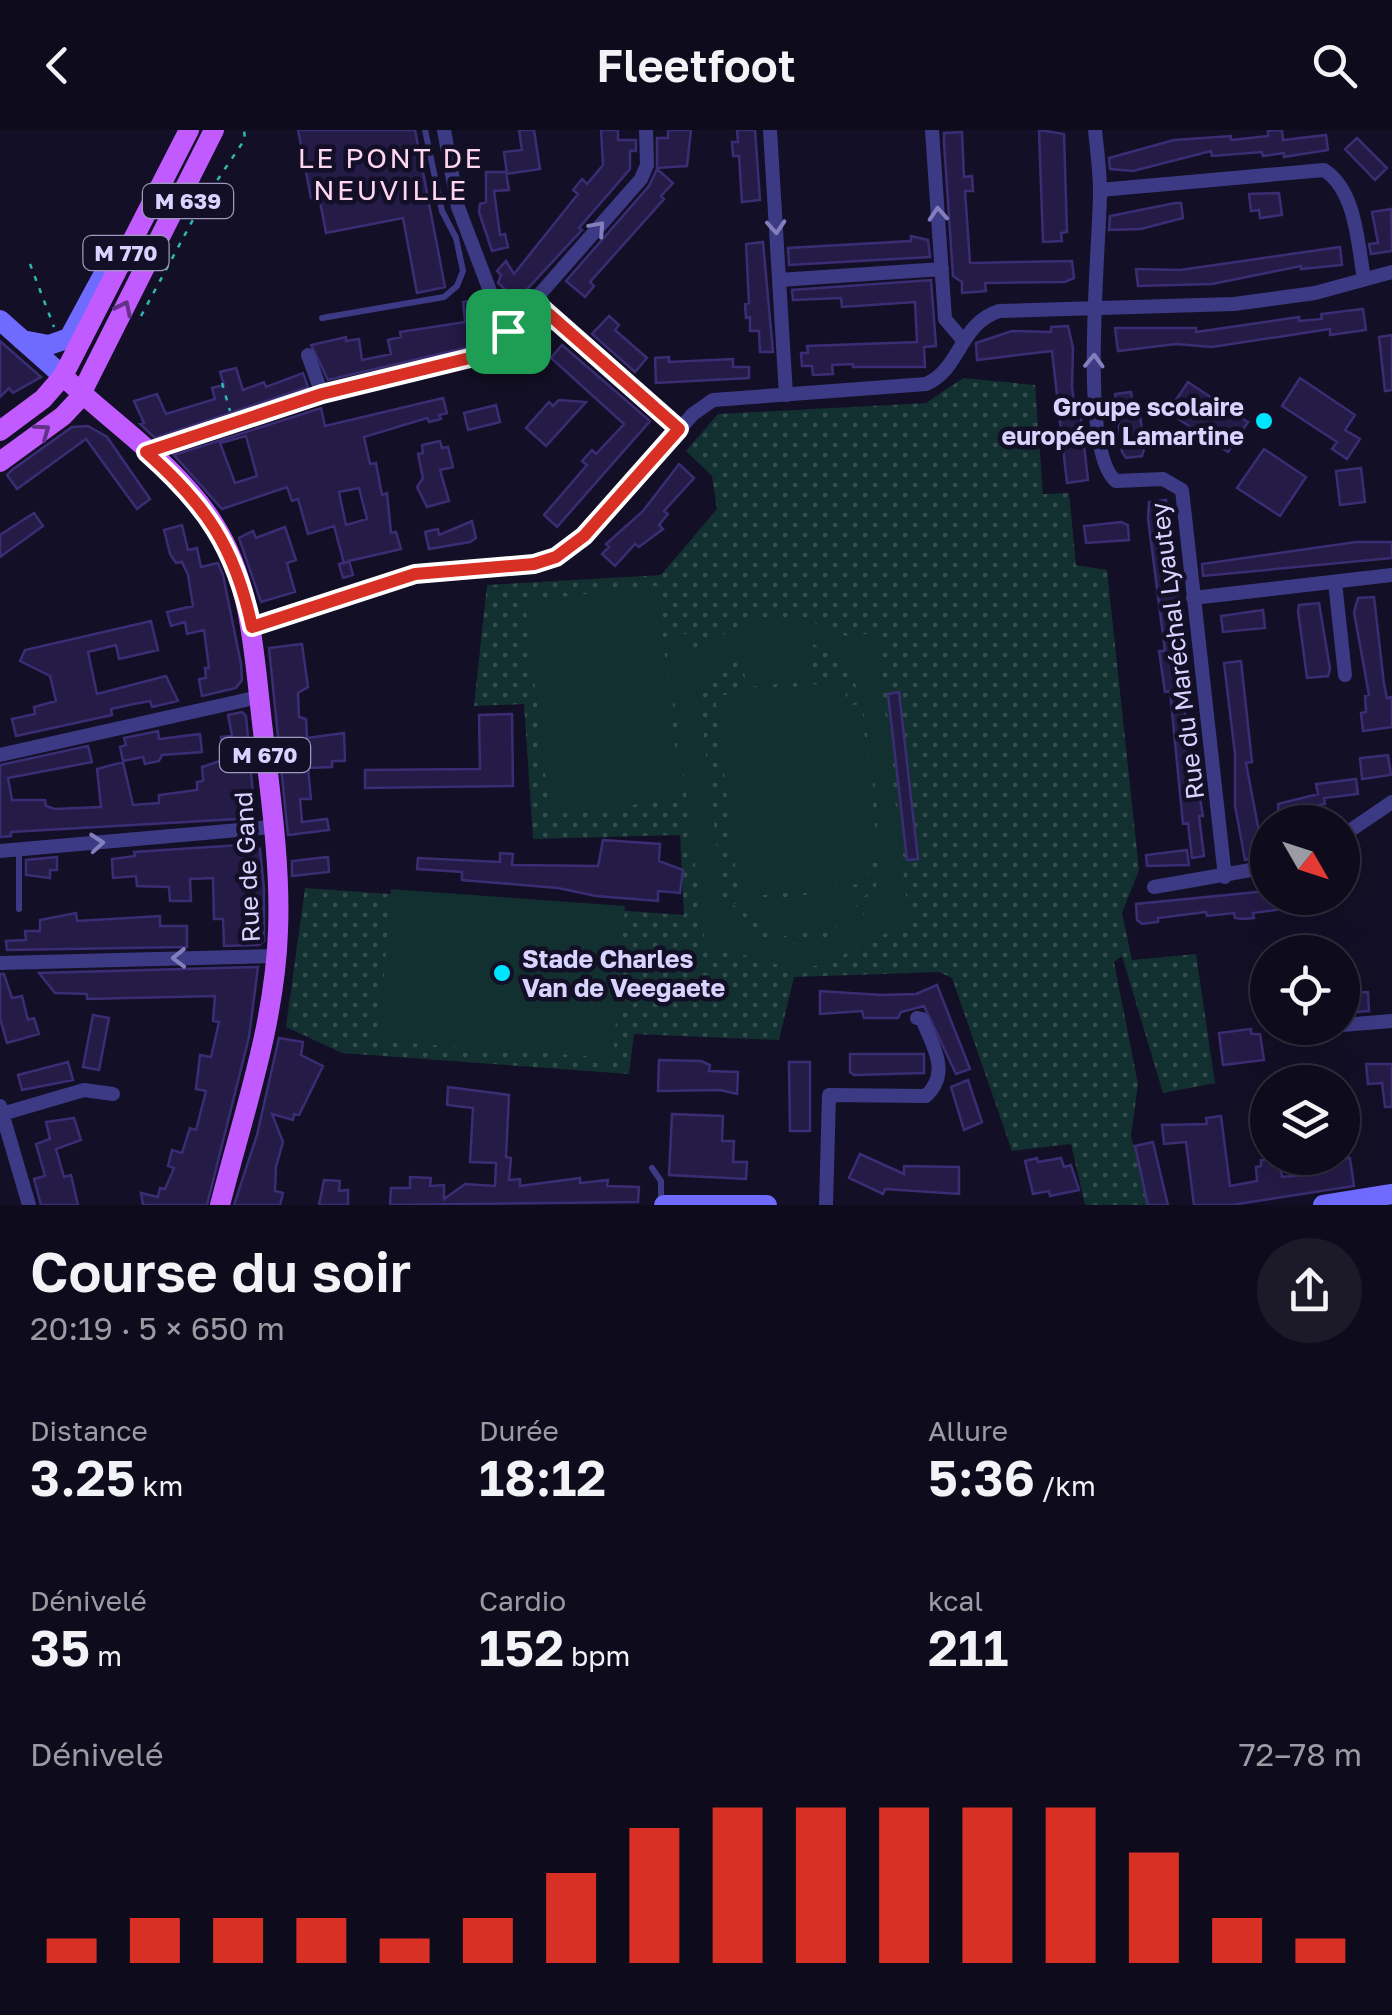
<!DOCTYPE html>
<html lang="fr">
<head>
<meta charset="utf-8">
<style>
	:root { --surface:#0e0b1c; --page:#1c1929; --text:#f1f3f6; --muted:#9b9ba3; --line:#2e2b3b; --accent:#d93025 }
	body { margin:0; font-family:"Golos Text",sans-serif; background:var(--page); color:var(--text); height:100vh; display:flex; flex-direction:column; font-size:38px; white-space:nowrap }
	* { box-sizing:border-box; margin:0 }
	p { font-size:32px; color:var(--muted) }
	.icon { flex:none; width:55px; height:55px; fill:none; stroke:currentColor; stroke-width:2; stroke-linecap:round; stroke-linejoin:round }
	.map { position:relative; height:1075px; overflow:hidden }
	.drawer { display:flex; flex-direction:column; background:var(--surface); flex:1 }
	.drawer>* { flex:none }
	.needle { width:65px; rotate:129deg }
	.fabs { position:absolute; left:1250px; top:675px; display:grid; gap:20px }
	.fabs a { display:grid; place-items:center; width:110px; height:110px; border-radius:50%; background:var(--surface); box-shadow:0 10px 40px #0002,0 0 0 2px var(--line); font-size:50px }
	.pin { position:absolute; display:grid; place-items:center; width:85px; height:85px; color:#fff; margin:-42px; border-radius:20px; box-shadow:0 5px 15px #0006 }
	.round { display:grid; place-items:center; flex:none; width:105px; height:105px; border-radius:52px; background:var(--page) }
	.overview { display:flex; align-items:center; justify-content:space-between; height:170px; padding:0 30px }
	h1 { font-size:55px; font-weight:600; line-height:75px }
	.figures { display:grid; grid-template-columns:repeat(3,1fr); gap:15px; height:170px; padding:10px 30px }
	.figures div { display:grid; align-content:center }
	.figures b { font-size:50px; font-weight:600 }
	.figures small { font-size:28px; font-weight:400 }
	.figures p { font-size:28px }
	.chart { height:280px; padding:20px 30px }
	.chart p { display:flex; justify-content:space-between }
	.chart svg { width:100%; height:180px; margin-top:10px; stroke:var(--accent); stroke-width:6 }
	header { display:flex; justify-content:space-between; align-items:center; height:130px; padding:0 30px; background:var(--surface); font-size:45px; font-weight:600 }
	.map>svg:first-child { display:block }
</style>
</head>
<body>
<header><svg class="icon" aria-label="back" viewBox="0 0 24 24"><path d="M15 5l-7 7 7 7"/></svg>Fleetfoot<svg class="icon" aria-label="search" viewBox="0 0 24 24"><circle cx="10" cy="10" r="6"/><path d="M15 15l6 6"/></svg></header>
<div class="map">
<svg width="1392" height="1075" viewBox="0 0 1392 1075">
	<defs>
		<pattern id="green-dots" width="8" height="8" patternUnits="userSpaceOnUse" patternTransform="scale(2.5)"><rect width="8" height="8" fill="#12302f"/><path d="M2 2h.1M6 6h.1" fill="none" stroke="#344d4e" stroke-width="1.8" stroke-linecap="round"/></pattern>
	</defs>
	<rect width="100%" height="100%" fill="#130f26"/>
	<path fill="url(#green-dots)" d="M963,248L1035,255L1043,364L1069,363L1076,435L1107,440L1139,740L1122,783L1132,830L1196,824L1215,953L1163,963L1122,826L1114,832L1138,954L1131,1006L1149,1075H1085L1071,1014L1012,1021L952,848L939,842L794,847L779,910L634,904L629,944L342,923L286,897L305,758L684,785L680,705L533,709L524,574L474,576L487,455L661,445L717,379L712,346L686,321L718,284L926,273Z"/>
	<path fill="#12302f" fill-rule="evenodd" d="M657,456L681,669L550,685L525,471Z
		M790,480H802V488L846,506L876,503L910,801C901,803 887,802 878,805C856,813 840,832 814,836C773,843 746,817 706,820L666,506L692,503L694,520L701,521C725,500 756,485 788,488ZM810,513C827,519 842,529 851,545C871,578 890,743 870,776C854,801 826,810 798,813C764,817 742,798 723,772L700,572L712,542L738,521L748,557L807,551Z
		M844,551L847,576L861,574L879,730L865,733L868,753L739,768L715,566Z
		M874,756L838,796L779,807L732,774Z
		M391,759L625,776L613,928L379,911Z"/>
	<path fill="#241b47" stroke="#3b2d73" stroke-width="2.5" fill-rule="evenodd" d="M298,0H415L445,157L417,163L403,88L326,103L319,66L311,68Z
		M519,0H534L540,39L507,44L504,22L522,20Z
		M601,0H618V10H636V21H630V39L579,98L582,100L517,170L498,153L501,145L497,141L506,131L514,144L578,64L573,60L582,49L587,54L603,35Z
		M668,0H691L687,36L657,38V8H668Z
		M737,0H755L760,70L742,72L739,26H733L732,12H738Z
		M1039,0L1064,4L1067,102L1061,103L1062,111L1043,112Z
		M1276,0H1282L1283,10L1326,5L1328,20L1284,27V23L1263,26L1262,22L1212,26L1211,21L1133,41L1110,39L1109,28L1174,10L1231,6V10L1268,6V1Z
		M962,2L964,47L972,46L973,61H965L970,133L1072,131L1074,148L1065,152L985,153L986,161L962,163V152L953,146L944,13V3Z
		M1357,8L1387,38L1375,50L1345,19Z
		M657,39L673,53L661,66L664,69L590,152L594,156L585,167L566,151L649,56Z
		M486,42H506L509,60L494,61L500,105L505,104L508,117L492,121L479,82L480,74L486,72Z
		M1279,63L1282,85L1260,88L1259,80L1251,81L1249,64Z
		M1175,73H1181L1183,88L1141,99L1109,100L1110,86Z
		M1391,79L1392,121L1371,124L1369,114L1378,113L1372,82Z
		M911,106L928,110L930,127L789,135L788,118L911,111Z
		M763,112L773,222H760L759,201H750V187L746,188L745,174L749,173L746,114Z
		M1340,117L1342,135L1301,139V136L1212,154L1138,156L1136,139L1180,140Z
		M931,150L936,216L924,217L925,237H853V234L832,235L833,244L813,245L812,236H802L801,223H808L807,216L917,212L915,172L842,177L841,168L793,170L792,160Z
		M482,169L485,182L478,183L482,214L328,250L311,215L346,207V211L359,209L362,230L391,224L388,210L401,207L400,202L465,192L463,172Z
		M1363,179L1366,200L1330,205V199L1212,217L1176,214L1118,221L1115,198H1196V202L1299,187V191L1322,189L1321,184Z
		M609,186L619,195L615,200L647,228L635,242L592,204Z
		M1068,196L1073,218L1072,257L1074,271H1079L1088,350L1067,353L1052,221L977,230L976,213L1012,201L1051,202V197Z
		M1392,205V260L1385,261L1379,207Z
		M0,211L41,247L13,263L9,258L0,267Z
		M562,215L650,291L557,397L544,385L587,335L582,331L592,320L596,324L624,294L551,228Z
		M669,227V232L733,229V237H749V248L656,253L655,228Z
		M236,238L243,260L264,252L266,257L303,243L308,257L155,308L140,294L144,293L134,271L157,264L166,284L215,269L212,258L224,255L220,242Z
		M1300,248L1355,285L1345,300L1360,309L1347,329L1332,319L1337,312L1282,276Z
		M1188,252L1248,292L1228,322L1168,282Z
		M1131,262L1133,277L1140,283L1144,319L1142,326L1126,328L1122,322L1115,264Z
		M443,268L447,283L439,285L441,289L429,292L427,288L364,307L370,334L376,333L382,365L387,363L391,403L396,402L401,419L349,431L353,445L343,448L339,434L348,432L344,433L334,396L308,404L298,369L292,371L287,357L222,379L174,325L321,278L325,296ZM246,306L257,346L235,353L220,313ZM359,358L367,389L346,395L339,362Z
		M559,270L586,272L546,316L526,298L549,272L553,276Z
		M496,275L500,292L468,300L464,283Z
		M88,296L107,307L150,369L137,379L86,309L17,359L7,345L12,340L72,297Z
		M440,311L442,318L448,317L453,337L440,340L449,371L427,377L417,357L423,348L418,324L423,323L422,315Z
		M1264,319L1306,347L1280,386L1237,358Z
		M679,334L694,348L664,381L668,384L659,395L663,399L639,417L635,414L615,436L602,424L609,417L606,414L643,381Z
		M1361,338L1365,372L1340,375L1336,341Z
		M1166,370L1172,445L1176,444L1179,473L1175,474L1184,553L1180,554L1203,686H1199L1204,726L1192,728L1188,693L1183,694L1170,561L1165,562L1159,521H1165L1148,388L1149,372Z
		M34,383L43,396L0,427V405Z
		M472,391L476,408L470,412L429,419L425,402L438,399L439,405Z
		M1121,392L1128,395L1129,410L1086,413L1084,396Z
		M182,395L188,420L197,418L201,437L218,433L223,445L241,534L242,550L236,558L202,566L199,549L206,548L205,538H209L204,500L187,504L185,492L171,496L167,482L193,476L188,445L182,432L176,433L170,424L164,400Z
		M285,397L296,430L287,433L295,462L261,472L239,408L253,401L256,408Z
		M1356,412H1392V428L1203,446L1202,434Z
		M1374,467L1384,554L1387,568L1392,567V597L1363,601L1361,583L1366,582L1365,566L1369,565L1354,482L1358,468Z
		M1319,473L1330,539L1328,546L1307,548L1298,481L1299,475Z
		M1263,480L1265,498L1223,502L1221,486Z
		M151,491L158,520L119,529L116,515L88,522L97,564L166,546L178,571L152,577L150,571L134,574L111,579L112,585L16,606L12,589L35,584L34,577L56,571L50,546L20,531L25,520Z
		M302,514L308,557L298,563L299,587L306,589L307,608L344,603L345,631H332V637L308,638L311,669H300L302,692L327,689L329,700L288,705L269,518Z
		M1241,531L1252,632L1246,633L1261,712L1255,713L1257,728L1245,730L1235,676V624L1224,533Z
		M899,562L918,729L907,730L888,564Z
		M242,582L246,586L255,688L11,702V706L0,707V635L88,616L92,632L8,648L12,670H45L46,676L55,679L101,677L97,639L123,632L133,675L159,673V665L197,660V652L203,651L202,637L223,630L221,607L232,606L228,585Z
		M512,584L513,656L365,658V640L480,639L479,585Z
		M158,601L159,609L200,604L202,622L162,625L159,631L145,634L143,627L123,631L120,617L126,615L124,608Z
		M1388,625L1391,645L1362,649L1360,628Z
		M1356,649L1358,664L1324,668L1325,674L1313,676L1314,685L1279,689L1278,674L1318,664L1316,654Z
		M603,710L660,714L659,731L683,740L680,763L658,761V771L596,766L558,758L462,750V742L417,739L418,728L500,732V723L513,724L512,735L598,736Z
		M256,714L260,719L264,759V811L259,815L224,816L223,789H214L213,748L190,749L191,771H170L169,757L137,756L136,746L113,748L112,729L135,726L134,722Z
		M1187,720L1189,735L1147,736L1146,725Z
		M57,727V740H50V748L26,745V730Z
		M328,727L329,742L292,746V731Z
		M1268,761V768H1321L1322,774L1253,783L1254,788L1242,789L1235,788L1234,783L1207,786L1206,782L1158,788V792L1142,794L1137,790L1136,774Z
		M76,783L77,791L160,786V796H187V817L7,820L6,811L26,810L25,801H40V790Z
		M258,837L249,907L207,1075H143L141,1063L158,1067L160,1058L165,1059L174,1038L168,1036L172,1020L182,1023L190,998L196,1000L206,961L196,959L200,925L211,927L219,892L213,891L215,866L87,869V864L55,863L39,843Z
		M0,844H4L12,868L22,866L28,890L34,888L39,904L7,913L0,888Z
		M937,855L970,939L956,944L924,876L901,882L898,888H864L862,881L820,884V861L881,865L916,864Z
		M1368,862L1369,881L1342,883V863Z
		M93,885L109,888L99,940L83,937Z
		M1251,899V904H1260L1264,930L1223,935L1219,903Z
		M279,908L303,912L301,925L323,936L299,985L294,984L293,990L272,984L283,1012L276,1037L275,1061L283,1063L280,1075H234L257,1005Z
		M850,924H924V943L854,945L850,942Z
		M659,930L701,931L710,935L709,941L738,942L737,964L720,960L658,961Z
		M68,932L73,950L22,960L18,945Z
		M789,932H810V1001H790Z
		M1366,934H1392V977H1385L1382,953L1368,954Z
		M968,950L982,992L964,1000L951,957Z
		M448,957L509,965L506,1027L511,1028L509,1050L520,1049V1056L580,1048V1053L608,1050L607,1056L639,1057L638,1072L390,1075L391,1058H410V1047L431,1048L430,1056L444,1055V1069L465,1054L495,1056L496,1033L470,1032L473,978L447,975Z
		M672,984L723,986L722,1011H734L733,1032H747L746,1049L669,1045Z
		M1221,986L1230,1056L1257,1051L1256,1037L1261,1036V1030L1279,1028L1282,1047L1316,1044L1315,1030L1350,1028L1354,1056L1231,1075H1194L1186,1012L1164,1014L1162,995L1207,994L1206,988Z
		M74,988L81,1010L56,1019L64,1047L71,1045L78,1075H41L34,1049L45,1046L36,1014L50,1009L46,992Z
		M1153,1012L1160,1042L1168,1075H1148L1135,1016Z
		M860,1024L904,1044V1036L959,1037V1064L885,1059L883,1064L849,1048Z
		M1037,1028L1038,1032L1061,1028L1064,1037L1071,1035L1079,1060L1050,1066L1049,1061L1033,1064L1025,1031Z
		M324,1050L340,1051L339,1061L348,1060V1075H319Z"/>
	<g fill="none" stroke-linecap="round" stroke-linejoin="round">
		<path stroke="#2fb8b0" stroke-width="2.5" stroke-dasharray="5 8" stroke-linecap="butt" d="M30,134L54,197
			M141,186L202,73L245,9L244,0
			M222,253L230,281"/>
		<path stroke="#3d3a85" stroke-width="6" d="M322,188L444,167L457,156L463,141L456,108L442,81L425,0
			M19,721V779
			M652,1038L661,1051V1074"/>
		<path stroke="#3d3a85" stroke-width="14" d="M444,0L458,77L506,203
			M770,0L786,265
			M932,0L945,189L962,209
			M1095,0C1097,20 1100,41 1100,62C1100,114 1078,321 1116,351L1163,349L1182,360L1225,747
			M1100,60L1324,40C1356,60 1358,115 1364,149
			M779,150L942,139
			M534,171L679,299
			M308,225L322,264
			M146,322L322,264L488,223L641,49L647,35L646,0
			M1335,452L1345,545
			M1193,468L1392,445
			M252,497C305,480 359,457 413,444C467,432 532,449 578,413L693,284L713,270L926,254C961,239 959,194 999,181L1234,174L1315,163L1392,142
			M0,625L259,567
			M1342,706L1392,672
			M0,721L272,697
			M1154,757L1268,737
			M0,833L276,826
			M1342,895L1392,891
			M0,976L29,1075
			M2,984L84,960L113,964
			M826,1075L829,965L926,966C951,942 933,917 922,889L917,888"/>
		<path stroke="#6f6bff" stroke-width="20" d="M0,190L63,246
			M22,210L49,215L69,208L109,134
			M664,1075H767
			M1323,1075L1392,1064"/>
		<path stroke="#c25bff" stroke-width="20" d="M63,246C112,293 178,336 214,394C249,449 253,512 260,575C268,650 281,727 278,801C275,894 243,985 220,1075
			M0,301L43,269L63,246L189,0
			M0,332L63,286L78,270L214,0"/>
	</g>
	<defs><path id="oneway-chevron" d="M-2-3.5L2.5 0L-2 3.5" fill="none" stroke-width="1.6" stroke-linecap="round" stroke-linejoin="round" transform="scale(2.5)"/></defs>
	<g stroke="#837fbc">
		<use href="#oneway-chevron" transform="translate(938 84) rotate(-94)"/>
		<use href="#oneway-chevron" transform="translate(776 97) rotate(86)"/>
		<use href="#oneway-chevron" transform="translate(598 98) rotate(-48)"/>
		<use href="#oneway-chevron" transform="translate(1094 231) rotate(-88)"/>
		<use href="#oneway-chevron" transform="translate(97 713) rotate(-5)"/>
		<use href="#oneway-chevron" transform="translate(179 828) rotate(179)"/>
	</g>
	<g stroke="#623188">
		<use href="#oneway-chevron" transform="translate(124 178) rotate(-64)"/>
		<use href="#oneway-chevron" transform="translate(43 301) rotate(-36)"/>
	</g>
	<g fill="none" stroke-linecap="round" stroke-linejoin="round">
		<defs>
			<path id="route" d="M534,171L679,299L584,406L556,427L534,434L415,444L252,497C235,417 206,375 146,322L322,264L482,225L494,218Z"/>
		</defs>
		<use href="#route" stroke="#fff" stroke-width="20"/>
		<use href="#route" stroke="#d93025" stroke-width="12"/>
	</g>
	<g fill="#00e5ff" stroke="#130f26" stroke-width="4">
		<circle cx="1264" cy="291" r="10"/>
		<circle cx="502" cy="843" r="10"/>
	</g>
	<g text-anchor="middle" stroke-width="9" stroke-linejoin="round" paint-order="stroke">
		<g fill="#130f26" stroke="#9e99be" stroke-width="2.5">
			<rect x="143" y="54" width="90" height="34" rx="8"/>
			<rect x="83.5" y="106" width="85" height="34" rx="8"/>
			<rect x="220" y="608" width="90" height="34" rx="8"/>
		</g>
		<g font-size="22" font-weight="bold" fill="#d9d4ff">
			<text x="188" y="79">M 639</text>
			<text x="126" y="131">M 770</text>
			<text x="265" y="633">M 670</text>
		</g>
		<g font-size="25" font-weight="bold" fill="#d9d4ff" stroke="#130f26" text-anchor="end">
			<text x="1244" y="286">Groupe scolaire<tspan x="1244" dy="29">européen Lamartine</tspan></text>
			<text x="522" y="838" text-anchor="start">Stade Charles<tspan x="522" dy="29">Van de Veegaete</tspan></text>
		</g>
		<g font-size="25" fill="#d9d4ff" stroke="#130f26">
			<text transform="translate(1177 521) rotate(-97)" y="9">Rue du Maréchal Lyautey</text>
			<text transform="translate(247 737) rotate(-93)" y="9">Rue de Gand</text>
		</g>
		<g font-size="28" letter-spacing="2.5" fill="#ffd6f0" stroke="#130f26">
			<text x="391" y="38">LE PONT DE<tspan x="391" dy="32">NEUVILLE</tspan></text>
		</g>
	</g>
</svg>
<div class="fabs">
<a><svg class="needle" viewBox="-14 -14 28 28"><path d="M0-13l5 13h-10z" fill="#e53935"/><path d="M0 13l5-13h-10z" fill="#9b9ba3"/></svg></a>
<a><svg class="icon" aria-label="locate" viewBox="0 0 24 24"><circle cx="12" cy="12" r="6"/><path d="M12 2v4M12 18v4M2 12h4M18 12h4"/></svg></a>
<a><svg class="icon" aria-label="layers" viewBox="0 0 24 24"><path d="M12 4l9 5-9 5-9-5zM3 14l9 5 9-5"/></svg></a>
</div>
<div class="pin" style="left:508px;top:201px;background:#1e9e55"><svg class="icon" aria-label="arrive" viewBox="0 0 24 24"><path d="M6 21V4h12l-3 4 3 4H6"/></svg></div>
</div>
<section class="drawer">
<div class="overview"><div><h1>Course du soir</h1><p>20:19 · 5 × 650 m</p></div><a class="round"><svg class="icon" aria-label="share" viewBox="0 0 24 24"><path d="M12 15V3M7 8l5-5 5 5M5 13v7h14v-7"/></svg></a></div>
<div class="figures">
<div><p>Distance</p><b>3.25<small> km</small></b></div>
<div><p>Durée</p><b>18:12</b></div>
<div><p>Allure</p><b>5:36<small> /km</small></b></div>
</div>
<div class="figures">
<div><p>Dénivelé</p><b>35<small> m</small></b></div>
<div><p>Cardio</p><b>152<small> bpm</small></b></div>
<div><p>kcal</p><b>211</b></div>
</div>
<div class="chart"><p><span>Dénivelé</span>72–78 m</p>
<svg viewBox="0 0 160 44" preserveAspectRatio="none"><path d="M5 44V38M15 44V33M25 44V33M35 44V33M45 44V38M55 44V33M65 44V22M75 44V11M85 44V6M95 44V6M105 44V6M115 44V6M125 44V6M135 44V17M145 44V33M155 44V38"/></svg>
</div>
</section>
</body>
</html>
